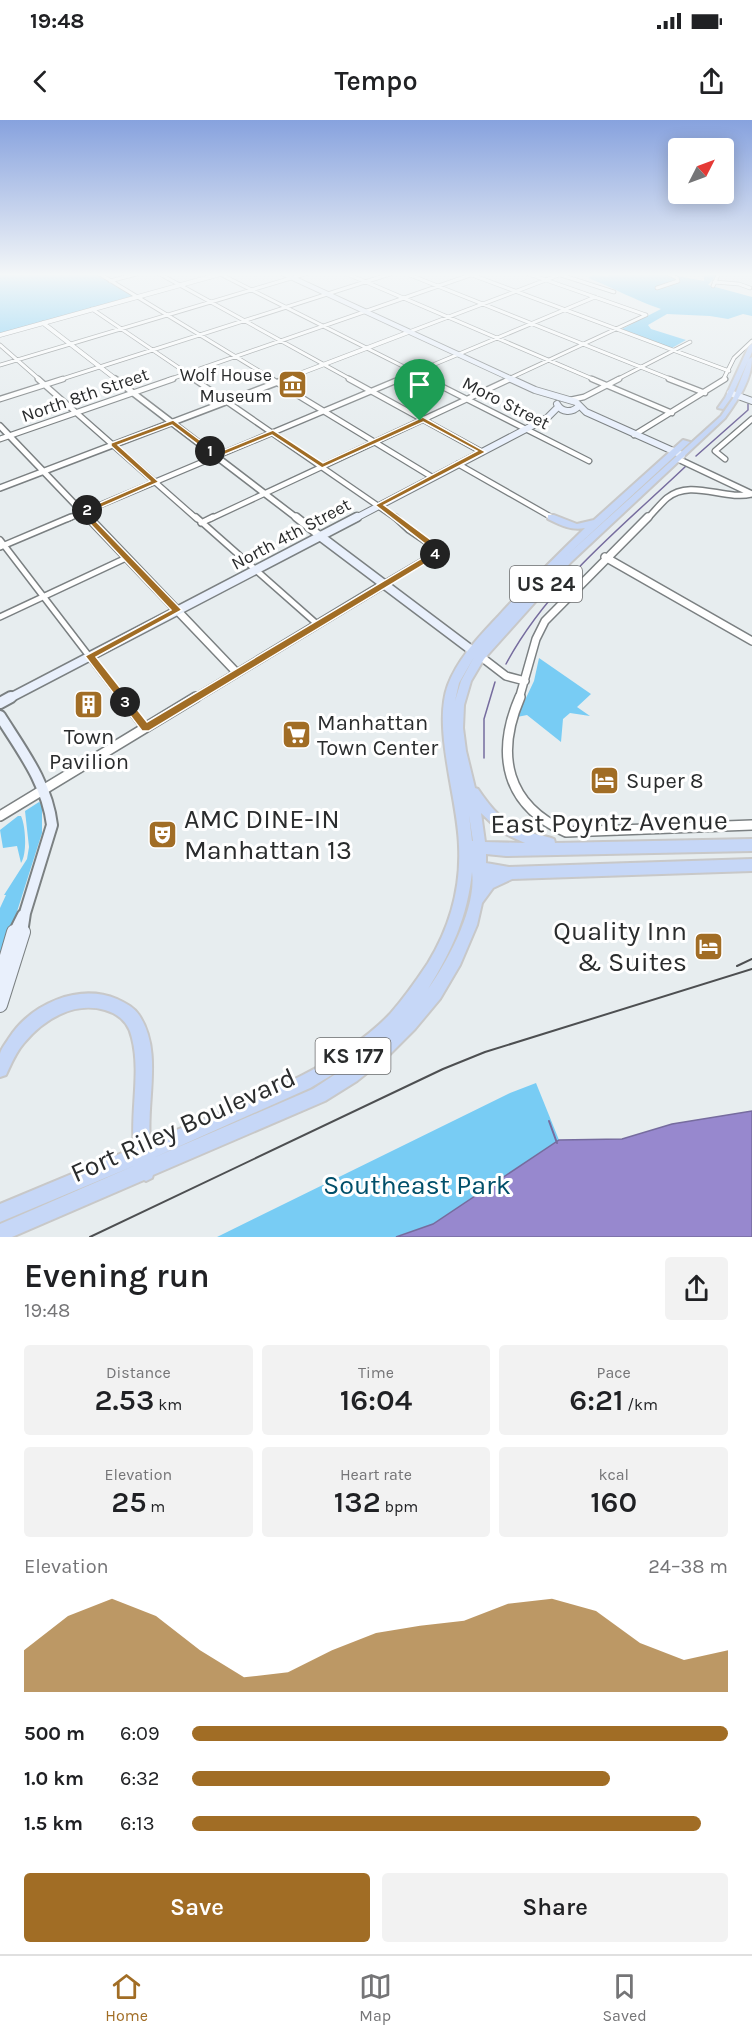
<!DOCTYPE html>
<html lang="en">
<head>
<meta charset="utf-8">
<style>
	:root { --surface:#fff; --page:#f2f2f2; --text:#202124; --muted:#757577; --line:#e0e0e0; --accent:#a16d25 }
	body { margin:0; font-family:Karla,sans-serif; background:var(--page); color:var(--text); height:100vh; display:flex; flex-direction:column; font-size:22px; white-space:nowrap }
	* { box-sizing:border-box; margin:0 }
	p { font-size:20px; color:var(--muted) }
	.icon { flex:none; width:33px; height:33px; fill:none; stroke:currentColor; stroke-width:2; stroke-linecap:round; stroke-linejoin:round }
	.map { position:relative; height:1117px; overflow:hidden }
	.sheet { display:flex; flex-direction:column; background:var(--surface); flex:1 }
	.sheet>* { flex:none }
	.needle { width:39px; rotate:48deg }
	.controls { position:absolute; left:668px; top:18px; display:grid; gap:12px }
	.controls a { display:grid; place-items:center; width:66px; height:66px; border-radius:6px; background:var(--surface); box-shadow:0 3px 15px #0003; font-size:30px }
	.pin { position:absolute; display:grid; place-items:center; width:51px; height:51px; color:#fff; margin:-62px -26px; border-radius:50% 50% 50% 0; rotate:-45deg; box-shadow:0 0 6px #0007 }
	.pin .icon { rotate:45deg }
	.km { position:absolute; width:30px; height:30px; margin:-15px; border-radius:50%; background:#222; color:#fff; font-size:16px; line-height:30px; text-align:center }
	.round { display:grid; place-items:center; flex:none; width:63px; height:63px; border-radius:6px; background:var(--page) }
	.summary { display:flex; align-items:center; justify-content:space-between; height:102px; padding:0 24px }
	h1 { font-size:33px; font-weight:600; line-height:45px }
	.stats { display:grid; grid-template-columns:repeat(3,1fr); gap:9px; height:102px; padding:6px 24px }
	.stats div { display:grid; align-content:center; border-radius:6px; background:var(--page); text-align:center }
	.stats b { font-size:30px; font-weight:600 }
	.stats small { font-size:16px; font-weight:400 }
	.stats p { font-size:16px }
	.chart { height:168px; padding:12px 24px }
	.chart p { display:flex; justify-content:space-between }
	.chart svg { width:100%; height:108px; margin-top:6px; fill:var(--accent); opacity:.7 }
	.cta { display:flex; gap:12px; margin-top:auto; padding:12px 24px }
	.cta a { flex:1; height:69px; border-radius:6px; background:var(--accent); color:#fff; font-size:24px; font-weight:600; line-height:69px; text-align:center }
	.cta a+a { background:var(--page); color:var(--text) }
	ul { padding:0 24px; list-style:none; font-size:20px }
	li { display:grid; grid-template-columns:96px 72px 1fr; align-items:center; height:45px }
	li i { height:15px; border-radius:8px; background:var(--accent) }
	.status { display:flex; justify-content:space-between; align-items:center; height:42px; padding:0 30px; background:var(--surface); direction:ltr }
	.status svg { height:16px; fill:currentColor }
	header { display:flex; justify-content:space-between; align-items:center; height:78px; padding:0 24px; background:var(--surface); font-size:27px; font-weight:600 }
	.tabs { display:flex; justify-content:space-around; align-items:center; height:84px; border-top:2px solid var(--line); background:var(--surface); font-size:16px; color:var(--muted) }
	.tabs a { display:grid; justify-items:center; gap:3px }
	.tabs .current { color:var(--accent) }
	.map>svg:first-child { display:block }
</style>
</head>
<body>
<div class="status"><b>19:48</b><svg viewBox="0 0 49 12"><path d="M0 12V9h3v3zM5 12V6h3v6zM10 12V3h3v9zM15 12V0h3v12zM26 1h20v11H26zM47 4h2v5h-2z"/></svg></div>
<header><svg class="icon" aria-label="back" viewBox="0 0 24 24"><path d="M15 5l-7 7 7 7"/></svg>Tempo<svg class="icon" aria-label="share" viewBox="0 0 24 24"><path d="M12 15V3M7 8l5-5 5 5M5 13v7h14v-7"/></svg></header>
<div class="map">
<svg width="752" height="1117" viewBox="0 0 752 1117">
	<rect width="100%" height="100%" fill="#e7edef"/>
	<path fill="#78ccf4" d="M0,153H96L133,176L0,214Z
		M614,153L667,154L704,161V156L718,153L708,165L752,177V196L743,194L728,199L710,196L667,194L648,205L651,209L686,220L672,228L622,209L661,189C634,180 614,168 588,158L594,154L608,157L607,154Z
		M539,538L591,574L577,587L590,596L570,593L563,599L561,622L527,595L517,597L534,561Z
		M39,682L42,684V713L0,845V788L6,775H4L27,739L29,727L25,691Z
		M18,696H21C26,707 27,734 21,743L17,726L3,728L0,710Z
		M536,963L559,1020L433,1104L396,1117H217L510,973Z"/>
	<path fill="#9788ce" stroke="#766c9e" stroke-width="1.5" d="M752,991V1117H396L433,1104L559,1020L622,1019L672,1004Z"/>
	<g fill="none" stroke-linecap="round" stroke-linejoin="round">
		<path stroke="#766c9e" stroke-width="1.5" d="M696,336L748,290V284
			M506,544C548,465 622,407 686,346
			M484,638V599L495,562"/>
		<path stroke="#766c9e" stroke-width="2" d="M549,1001L557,1023"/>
		<defs>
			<path id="minor-far3" d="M98,153L274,260
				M158,153L352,260
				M218,153L430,260
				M345,153L595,260
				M405,153L673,260
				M526,153L646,195
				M652,153H666
				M472,155L729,251
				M561,155L614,172
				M110,161L140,153
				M714,162L739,164L750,168
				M713,166L719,153
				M657,168L678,161L677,158L667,153
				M92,189L197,260
				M409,212L564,153
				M0,225L40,260
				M0,245L308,153
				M59,260L393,153
				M168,260L476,153
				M397,260L595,177
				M506,260L646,195
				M616,260L690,222
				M723,260L734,238L752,221"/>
			<path id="minor-far2" d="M38,259L197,399
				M194,259L397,399
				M271,259L432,357
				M349,259L482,332
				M427,259L589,341
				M592,259L672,293
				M669,259L705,273
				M0,279L63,259
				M570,280L584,277L619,259
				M634,315L725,259
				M0,319L173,259
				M725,339L715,331L752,299
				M458,344L551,397
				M67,399L400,259
				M210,399L510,259"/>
			<path id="minor-far1" d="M196,397L317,504
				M201,403L213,397
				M0,420L122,579
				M0,427L71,397
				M384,464L440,431L409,410L395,397
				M0,497L126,438"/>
			<path id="minor" d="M121,577L145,608"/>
			<path id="tertiary-far3" d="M43,203L117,260
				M0,215L224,153
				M283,260L409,212"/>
			<path id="tertiary-far2" d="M115,259L298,399
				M0,306L89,399
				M678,339L752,374
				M0,368L286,259
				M647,399C654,392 660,384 667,378C691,358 725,381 752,374"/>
			<path id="tertiary-far1" d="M88,397L236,552
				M296,397L320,416
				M605,437L752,521
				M480,536L506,556L525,561
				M194,579L384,464
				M519,579L536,519L545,501L648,397"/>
			<path id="tertiary" d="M520,577C495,635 506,685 566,712L752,705
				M0,696L196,577"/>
			<path id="secondary-far4" d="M282,153L514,260"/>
			<path id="secondary-far3" d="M511,259L535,270L576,282L586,292L682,335
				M730,273L752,281
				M557,284C562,293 572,293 579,286
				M354,399L547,298L558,287"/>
			<path id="secondary-far2" d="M320,416L478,535
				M8,579L357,397"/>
			<path id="secondary-far1" d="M0,583L11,577
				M0,596C22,631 47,663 52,705L25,793L22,813
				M14,813L23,795"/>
			<path id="secondary" d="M0,860L14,812
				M0,885L23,812"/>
			<path id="trunk" d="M752,224V232L749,239L752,237C752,260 738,280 725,298L571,442L484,539L471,561L464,585L463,608L466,631L475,668L478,669C490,687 504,704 525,711C534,715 544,715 554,719L555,723L752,719V731L506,736L486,734V743L509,747L752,739V751L512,759L493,768L482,783L477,805L460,845L440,879L415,909L387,937L357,961L325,981L153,1055L152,1058L146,1061L144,1060L12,1117H0V1104L136,1045L0,1102V1084L134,1028C130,992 141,953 132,918C129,903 119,894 105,890C74,881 44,899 24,923C16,932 11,944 6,955L0,957C0,950 0,941 0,934C1,929 6,923 9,918C31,884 78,863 117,879C125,883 134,887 139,895C163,931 146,981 150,1021C225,989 334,953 390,894C404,878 416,861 428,843C450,807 461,768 459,726C458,679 432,608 448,565C459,536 482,514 502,492C529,463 557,435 585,408C572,411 560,405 548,399V395H554L577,404L594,400L683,320L690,322L565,437L721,296L734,277L748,241L731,278L723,289L718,288L725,278L749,226ZM474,537L461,561L455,581L459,563ZM481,693L501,712L525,723L485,722ZM469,695L473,721H472ZM472,752C477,787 448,841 428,869C452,830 467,798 472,752ZM360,938L313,969L153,1038L310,968Z"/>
		</defs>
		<use href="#minor-far3" stroke="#7b8082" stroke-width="4.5"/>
		<use href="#minor-far2" stroke="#7b8082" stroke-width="7"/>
		<use href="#minor-far1" stroke="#7b8082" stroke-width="8"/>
		<use href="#minor" stroke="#7b8082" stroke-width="10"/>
		<use href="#tertiary-far3" stroke="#7b8082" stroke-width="5"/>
		<use href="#tertiary-far2" stroke="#7b8082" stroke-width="8"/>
		<use href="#tertiary-far1" stroke="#7b8082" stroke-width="10"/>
		<use href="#tertiary" stroke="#7b8082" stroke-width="12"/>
		<use href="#secondary-far4" stroke="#7b8082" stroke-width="6"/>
		<use href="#secondary-far3" stroke="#7b8082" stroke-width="8"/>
		<use href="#secondary-far2" stroke="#7b8082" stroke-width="11"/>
		<use href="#secondary-far1" stroke="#7b8082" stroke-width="14"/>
		<use href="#secondary" stroke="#7b8082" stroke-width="16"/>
		<use href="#trunk" stroke="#c8c8c8" stroke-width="4"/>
		<use href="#minor-far3" stroke="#fff" stroke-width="3"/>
		<use href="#minor-far2" stroke="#fff" stroke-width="4.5"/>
		<use href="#minor-far1" stroke="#fff" stroke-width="5"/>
		<use href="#minor" stroke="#fff" stroke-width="7"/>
		<use href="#tertiary-far3" stroke="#fff" stroke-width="4"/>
		<use href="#tertiary-far2" stroke="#fff" stroke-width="5"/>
		<use href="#tertiary-far1" stroke="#fff" stroke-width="7"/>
		<use href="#tertiary" stroke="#fff" stroke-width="9"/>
		<use href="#secondary-far4" stroke="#e9f0fc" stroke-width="4.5"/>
		<use href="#secondary-far3" stroke="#e9f0fc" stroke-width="6"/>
		<use href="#secondary-far2" stroke="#e9f0fc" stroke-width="8"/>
		<use href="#secondary-far1" stroke="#e9f0fc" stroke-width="10"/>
		<use href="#secondary" stroke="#e9f0fc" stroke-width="14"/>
		<use href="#trunk" fill="#c6d7f7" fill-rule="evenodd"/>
		<path stroke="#4d4f51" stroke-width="2" d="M737,846L752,839
			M90,1117L443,949L485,932L752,849"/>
	</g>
	<linearGradient id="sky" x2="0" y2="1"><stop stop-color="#87a2de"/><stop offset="0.5" stop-color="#f4f7f8"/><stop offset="1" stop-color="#f4f7f8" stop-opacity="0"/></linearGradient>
	<rect width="752" height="309" fill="url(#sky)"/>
	<path fill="#a16d25" stroke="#fff" stroke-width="1.5" fill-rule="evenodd" d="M423,297L486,332L384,385L443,429V433L149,611H142L85,536L171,490L79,392L150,361L111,326V323L173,300L217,333L273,310L323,343ZM423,302L477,331L375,385L434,431L147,602L96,537L182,490L88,393L159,362L118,325L172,305L216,338L272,315L322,348Z"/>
	<defs>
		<symbol id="museum-square" viewBox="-11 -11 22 22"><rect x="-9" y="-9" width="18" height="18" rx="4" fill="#a16d25" stroke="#fff"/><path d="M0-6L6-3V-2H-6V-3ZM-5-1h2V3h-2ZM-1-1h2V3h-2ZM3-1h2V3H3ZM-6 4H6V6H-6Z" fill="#fff"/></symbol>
		<symbol id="building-square" viewBox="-11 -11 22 22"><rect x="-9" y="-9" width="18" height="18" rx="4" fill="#a16d25" stroke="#fff"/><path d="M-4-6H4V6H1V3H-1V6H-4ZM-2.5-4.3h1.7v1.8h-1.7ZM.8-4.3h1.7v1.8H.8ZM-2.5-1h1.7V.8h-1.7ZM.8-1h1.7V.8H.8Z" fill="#fff"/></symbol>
		<symbol id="supermarket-square" viewBox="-11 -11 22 22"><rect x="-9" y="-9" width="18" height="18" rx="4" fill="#a16d25" stroke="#fff"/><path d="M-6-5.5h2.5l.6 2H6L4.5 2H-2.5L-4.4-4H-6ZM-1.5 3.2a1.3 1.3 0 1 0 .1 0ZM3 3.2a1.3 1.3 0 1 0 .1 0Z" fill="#fff"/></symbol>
		<symbol id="hotel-square" viewBox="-11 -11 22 22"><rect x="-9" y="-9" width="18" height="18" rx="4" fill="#a16d25" stroke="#fff"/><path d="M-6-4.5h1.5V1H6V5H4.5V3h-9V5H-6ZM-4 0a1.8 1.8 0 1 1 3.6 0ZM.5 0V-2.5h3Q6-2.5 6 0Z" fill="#fff"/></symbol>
		<symbol id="theatre-square" viewBox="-11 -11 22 22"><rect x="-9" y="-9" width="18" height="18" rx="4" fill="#a16d25" stroke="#fff"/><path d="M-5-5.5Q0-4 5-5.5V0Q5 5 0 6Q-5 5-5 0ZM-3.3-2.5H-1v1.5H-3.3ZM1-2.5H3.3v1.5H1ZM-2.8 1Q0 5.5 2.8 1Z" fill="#fff"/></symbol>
	</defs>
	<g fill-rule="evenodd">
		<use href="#museum-square" x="276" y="248" width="33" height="33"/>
		<use href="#building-square" x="72" y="568" width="33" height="33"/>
		<use href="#supermarket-square" x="280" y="598" width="33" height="33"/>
		<use href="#hotel-square" x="588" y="644" width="33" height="33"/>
		<use href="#theatre-square" x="146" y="698" width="33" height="33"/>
		<use href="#hotel-square" x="692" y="810" width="33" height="33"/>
	</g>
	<g text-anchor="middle" stroke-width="6" stroke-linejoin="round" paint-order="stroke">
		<g font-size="18" fill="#2a2c2d" stroke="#fff" text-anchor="end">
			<text x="272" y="261">Wolf House<tspan x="272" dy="21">Museum</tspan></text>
		</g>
		<g font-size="18" fill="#2a2c2d" stroke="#fff">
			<text transform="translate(85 275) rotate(-19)" y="6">North 8th Street</text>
			<text transform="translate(506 283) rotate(27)" y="6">Moro Street</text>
			<text transform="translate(291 414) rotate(-28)" y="6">North 4th Street</text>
		</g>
		<g fill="#fff" stroke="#6a6b6c" stroke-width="1.5">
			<rect x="510" y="446" width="72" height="36" rx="4.5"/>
			<rect x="315.5" y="918" width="75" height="36" rx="4.5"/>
		</g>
		<g font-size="21" font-weight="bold" fill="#2a2c2d">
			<text x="546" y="471">US 24</text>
			<text x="353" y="943">KS 177</text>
		</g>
		<g font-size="22" fill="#2a2c2d" stroke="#fff" text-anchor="start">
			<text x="317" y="610">Manhattan<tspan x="317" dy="25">Town Center</tspan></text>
			<text x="89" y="624" text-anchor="middle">Town<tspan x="89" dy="25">Pavilion</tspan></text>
			<text x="626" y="668">Super 8</text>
		</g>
		<g font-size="27" fill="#2a2c2d" stroke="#fff" text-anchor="start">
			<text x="184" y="708">AMC DINE-IN<tspan x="184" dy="31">Manhattan 13</tspan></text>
			<text x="687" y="820" text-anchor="end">Quality Inn<tspan x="687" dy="31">&amp; Suites</tspan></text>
		</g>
		<g font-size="27" fill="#2a2c2d" stroke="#fff">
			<text transform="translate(609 702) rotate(-1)" y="9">East Poyntz Avenue</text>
			<text transform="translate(183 1005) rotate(-24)" y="9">Fort Riley Boulevard</text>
		</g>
		<g font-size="27" fill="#004f6a" stroke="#fff">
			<text x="417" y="1074">Southeast Park</text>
		</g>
	</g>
</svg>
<div class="controls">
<a><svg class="needle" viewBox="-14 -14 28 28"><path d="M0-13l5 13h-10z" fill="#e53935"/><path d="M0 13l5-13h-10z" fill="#757577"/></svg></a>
</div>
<div class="pin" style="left:420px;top:301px;background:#1e9e55"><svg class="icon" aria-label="arrive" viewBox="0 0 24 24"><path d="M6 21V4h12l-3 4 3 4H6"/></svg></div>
<b class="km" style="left:210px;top:331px">1</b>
<b class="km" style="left:87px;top:390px">2</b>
<b class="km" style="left:125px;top:582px">3</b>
<b class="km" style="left:435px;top:434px">4</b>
</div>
<section class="sheet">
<div class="summary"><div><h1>Evening run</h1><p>19:48</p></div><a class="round"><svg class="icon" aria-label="share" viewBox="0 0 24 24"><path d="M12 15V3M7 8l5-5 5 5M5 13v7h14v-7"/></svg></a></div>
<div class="stats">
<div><p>Distance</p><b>2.53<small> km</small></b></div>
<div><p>Time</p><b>16:04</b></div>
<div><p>Pace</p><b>6:21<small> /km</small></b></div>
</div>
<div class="stats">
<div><p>Elevation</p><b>25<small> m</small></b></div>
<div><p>Heart rate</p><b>132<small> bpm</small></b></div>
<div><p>kcal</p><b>160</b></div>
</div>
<div class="chart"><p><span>Elevation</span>24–38 m</p>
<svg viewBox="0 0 160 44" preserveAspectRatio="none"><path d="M0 44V27L10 13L20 6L30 13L40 27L50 38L60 36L70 27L80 20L90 17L100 15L110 8L120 6L130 11L140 24L150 31L160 27V44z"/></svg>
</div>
<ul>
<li><b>500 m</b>6:09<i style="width:100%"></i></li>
<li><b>1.0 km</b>6:32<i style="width:78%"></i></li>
<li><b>1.5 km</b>6:13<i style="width:95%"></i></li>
</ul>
<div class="cta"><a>Save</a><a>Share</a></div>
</section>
<nav class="tabs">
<a class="current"><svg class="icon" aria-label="home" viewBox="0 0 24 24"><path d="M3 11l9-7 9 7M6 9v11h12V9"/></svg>Home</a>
<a><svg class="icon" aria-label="map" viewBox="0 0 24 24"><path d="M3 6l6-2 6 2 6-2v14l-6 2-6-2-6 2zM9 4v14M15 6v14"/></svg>Map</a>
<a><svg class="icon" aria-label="saved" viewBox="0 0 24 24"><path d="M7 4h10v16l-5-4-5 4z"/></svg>Saved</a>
</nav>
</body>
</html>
